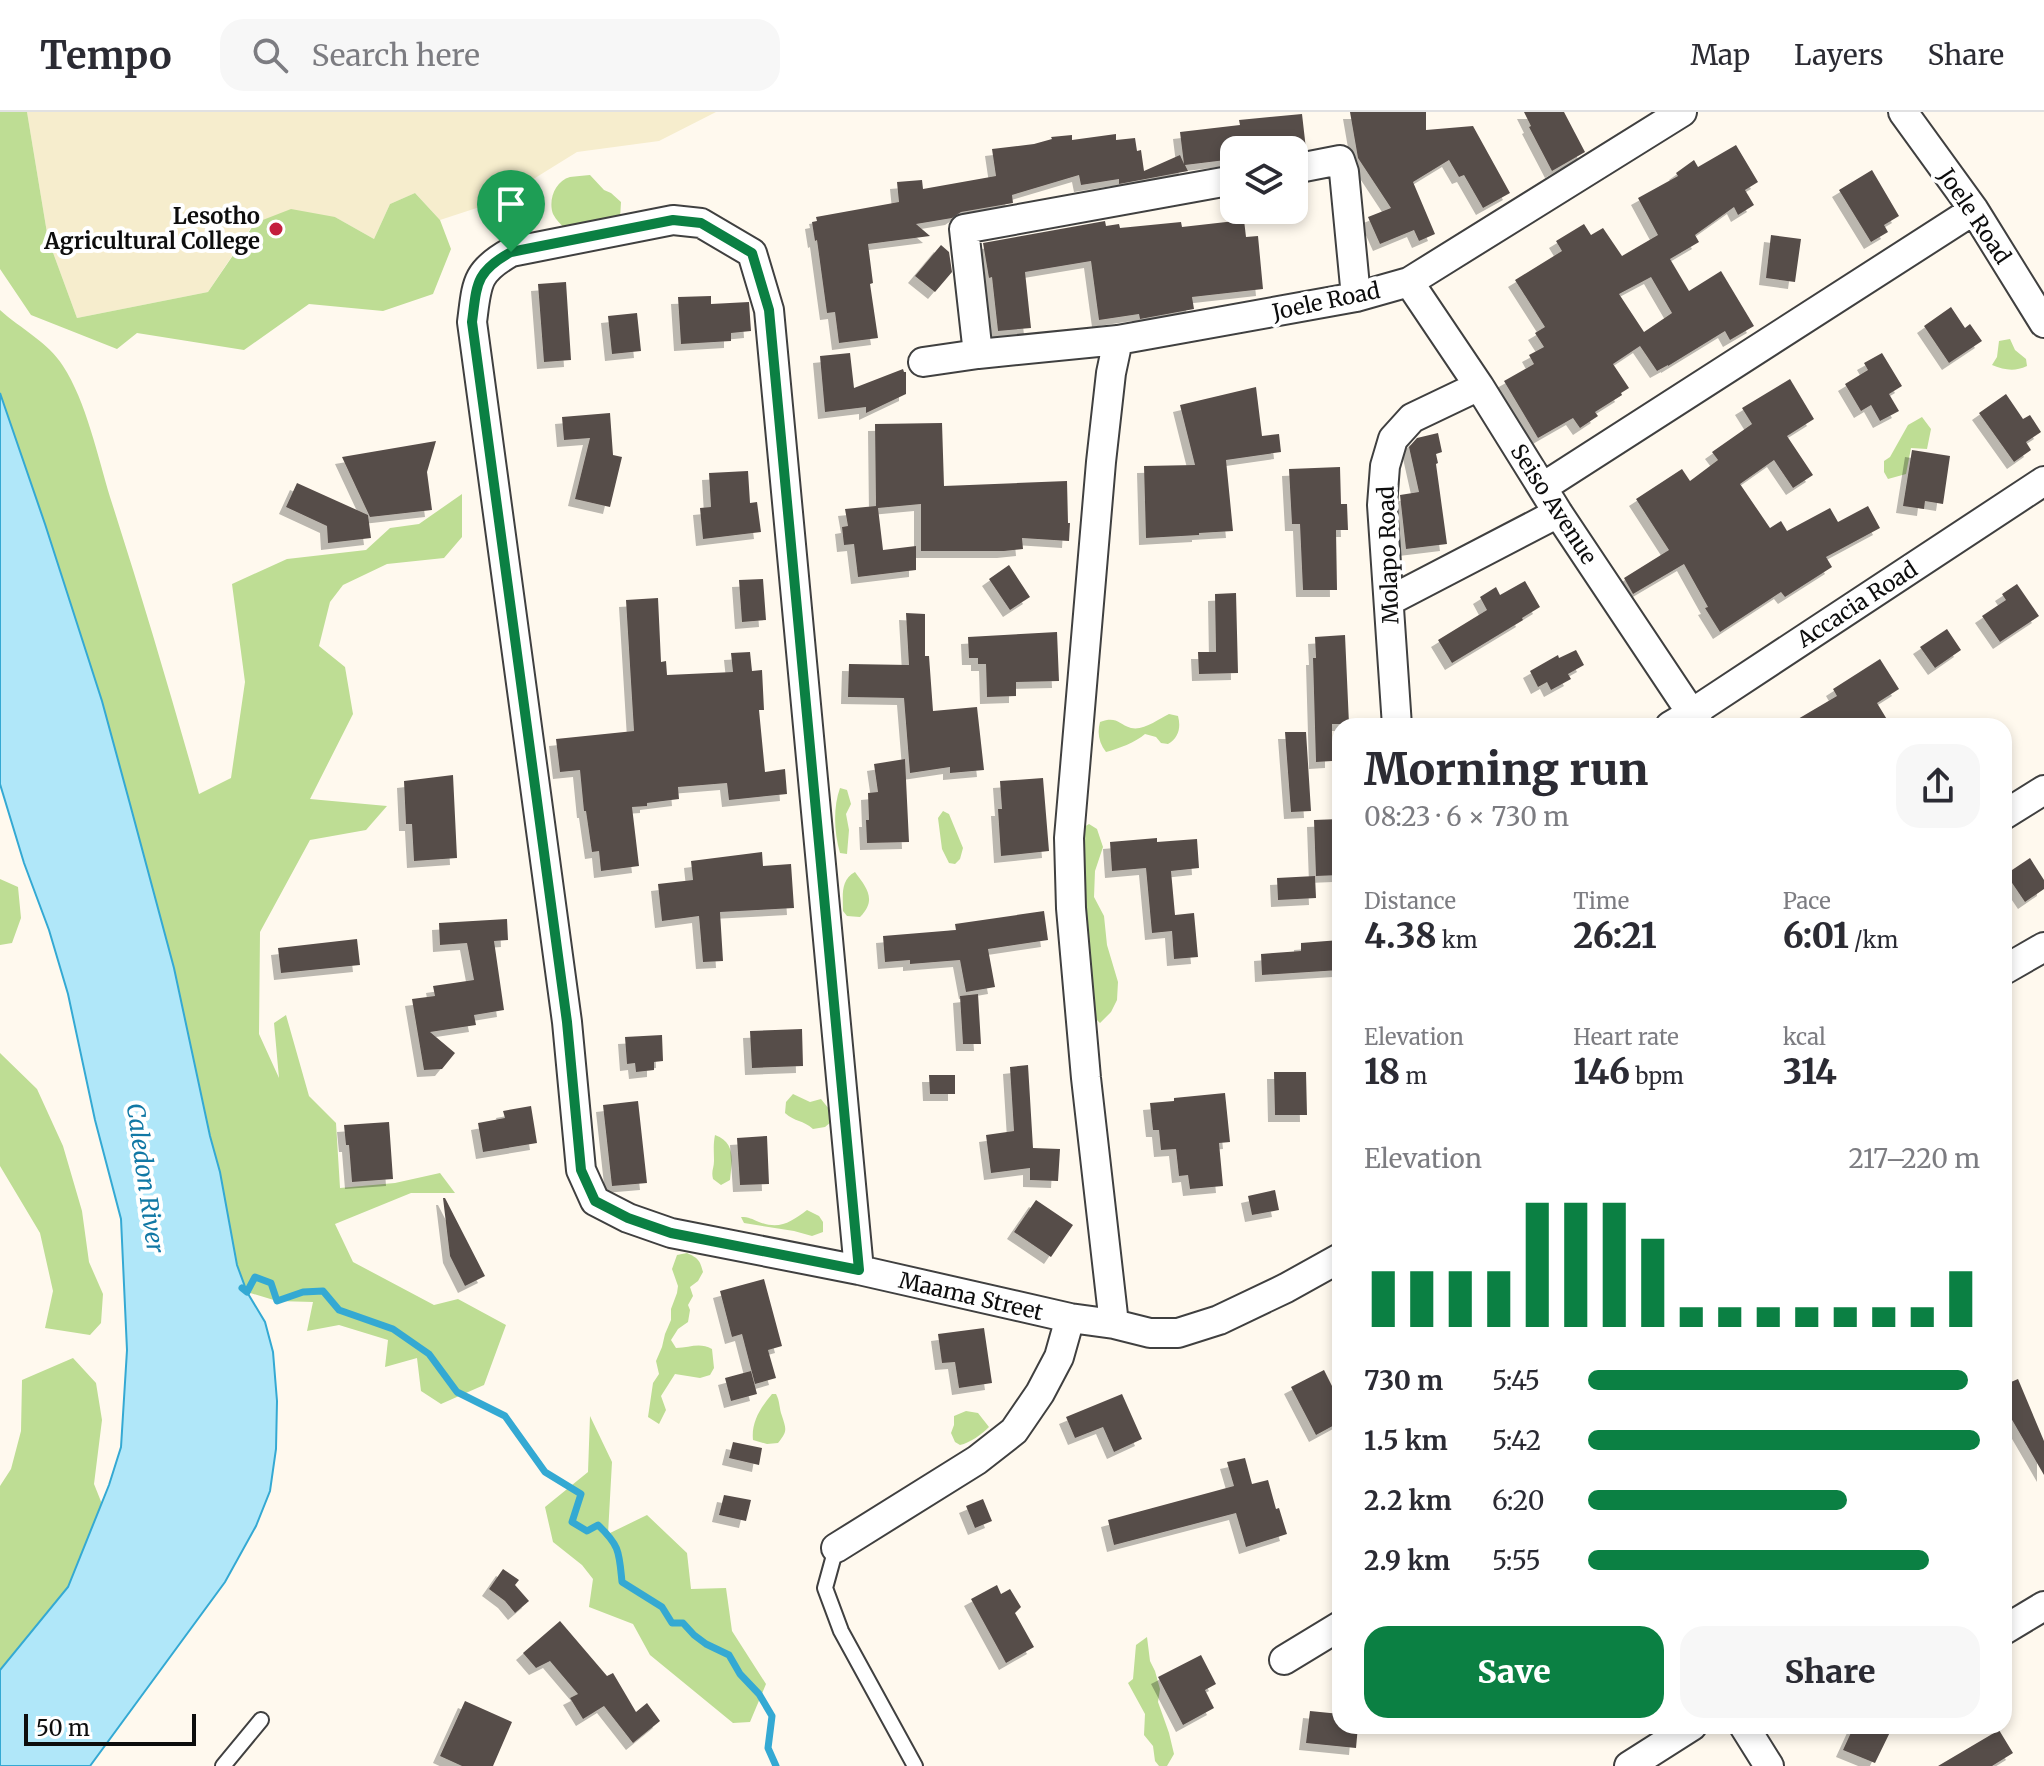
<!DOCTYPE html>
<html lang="en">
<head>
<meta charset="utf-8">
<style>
	:root { --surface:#fff; --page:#f7f7f7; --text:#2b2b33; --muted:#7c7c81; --line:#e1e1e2; --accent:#0b8043 }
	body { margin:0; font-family:Merriweather,serif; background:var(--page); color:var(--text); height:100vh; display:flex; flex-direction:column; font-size:30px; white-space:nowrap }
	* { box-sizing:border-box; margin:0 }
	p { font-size:26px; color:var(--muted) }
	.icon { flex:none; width:44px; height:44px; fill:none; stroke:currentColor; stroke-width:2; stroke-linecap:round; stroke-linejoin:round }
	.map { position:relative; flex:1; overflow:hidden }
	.drawer { position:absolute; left:1332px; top:606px; width:680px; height:1016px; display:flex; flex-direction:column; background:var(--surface); border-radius:24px; box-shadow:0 4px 12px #0003 }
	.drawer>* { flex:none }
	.buttons { position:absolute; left:1220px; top:24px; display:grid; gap:16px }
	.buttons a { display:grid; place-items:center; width:88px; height:88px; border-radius:16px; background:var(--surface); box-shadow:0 4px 12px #0003; font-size:40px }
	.scale { position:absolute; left:24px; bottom:20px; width:172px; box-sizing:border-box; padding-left:8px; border:4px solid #0d0d0d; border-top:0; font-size:22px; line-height:28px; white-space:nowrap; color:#0d0d0d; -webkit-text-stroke:6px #fff; paint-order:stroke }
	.pin { position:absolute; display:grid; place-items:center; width:68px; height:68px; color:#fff; margin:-82px -34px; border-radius:50% 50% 50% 0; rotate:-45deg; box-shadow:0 0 8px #0007 }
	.pin .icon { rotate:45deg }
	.round { display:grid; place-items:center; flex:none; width:84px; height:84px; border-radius:24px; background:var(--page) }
	.head { display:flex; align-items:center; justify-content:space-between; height:136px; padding:0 32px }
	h1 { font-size:44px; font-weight:800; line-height:60px }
	.stats { display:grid; grid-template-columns:repeat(3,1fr); gap:12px; height:136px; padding:8px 32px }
	.stats div { display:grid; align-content:center }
	.stats b { font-size:34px; font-weight:800 }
	.stats small { font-size:22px; font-weight:400 }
	.stats p { font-size:22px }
	.chart { height:224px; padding:16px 32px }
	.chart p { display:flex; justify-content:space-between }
	.chart svg { width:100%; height:144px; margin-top:8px; stroke:var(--accent); stroke-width:6 }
	.primary-button { display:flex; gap:16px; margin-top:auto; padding:16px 32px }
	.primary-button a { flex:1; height:92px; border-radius:24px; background:var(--accent); color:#fff; font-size:32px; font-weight:800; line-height:92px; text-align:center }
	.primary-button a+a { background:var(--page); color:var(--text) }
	ul { padding:0 32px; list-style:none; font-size:26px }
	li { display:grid; grid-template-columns:128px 96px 1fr; align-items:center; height:60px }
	li i { height:20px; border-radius:10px; background:var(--accent) }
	header { display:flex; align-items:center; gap:48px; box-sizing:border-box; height:112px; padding:0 40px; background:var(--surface); border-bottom:2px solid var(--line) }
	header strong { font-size:38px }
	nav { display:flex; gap:44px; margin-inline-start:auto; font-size:28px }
	.search { width:560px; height:72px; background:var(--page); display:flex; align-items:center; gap:20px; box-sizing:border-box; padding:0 28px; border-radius:24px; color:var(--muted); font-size:30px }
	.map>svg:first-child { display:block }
</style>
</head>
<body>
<header>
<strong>Tempo</strong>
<div class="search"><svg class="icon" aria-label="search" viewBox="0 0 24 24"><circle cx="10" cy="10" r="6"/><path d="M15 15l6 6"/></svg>Search here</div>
<nav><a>Map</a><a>Layers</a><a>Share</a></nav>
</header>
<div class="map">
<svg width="2044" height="1654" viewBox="0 0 2044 1654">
	<defs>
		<filter id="shadow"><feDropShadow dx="-7" dy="7" stdDeviation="0" flood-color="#0004"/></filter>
	</defs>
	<rect width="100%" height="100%" fill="#fff9ee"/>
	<path fill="#f6edcd" d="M27,0H716L659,29L577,40L498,89L440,108L415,81L390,92L374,127L335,105L254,111L208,180L77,206L48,127Z"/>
	<path fill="#bedd94" d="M0,0H27L48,127L77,206L208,180L255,111L291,97L335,105L374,127L390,92L415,81L440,108L451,137L433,182L383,199L309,192L244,238L137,221L117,237L31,203L0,157Z
		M590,63L604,78L611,81L621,90L620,107L565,117C561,112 556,108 553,102C548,88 555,69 570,65C576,64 583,64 590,63Z
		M0,198C21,217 48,230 63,254C86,289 98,345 110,385C142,484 171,583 199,682L231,666L245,570L232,472L287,447L366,438L390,416L419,412L462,382V425L444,446L387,452L343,473L330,490L319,534L345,555L353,602L310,687L387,694L366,718L310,728L260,820L259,922L279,966L274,911L286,903L309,984L336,1011L340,1076L395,1071L440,1061L455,1081H411L335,1112L353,1150L434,1193L458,1187L506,1213L484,1273L441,1292L421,1279L417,1246L385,1255L388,1228L339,1213L307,1219L313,1190L277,1189L247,1180L237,1153L231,1126L220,1060L210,1024L174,856L102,590L45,412L0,281Z
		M2010,227L2015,238L2026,247L2027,254C2014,260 2005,258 1992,253L1997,245L1999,229Z
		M1922,305L1931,317L1927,337L1911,336L1906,362L1888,367L1884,360V349L1890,345L1908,313Z
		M1169,602L1178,604C1181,615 1179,626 1168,632L1161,631L1156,625L1145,622C1136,630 1118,637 1106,640C1099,631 1097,621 1100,610C1117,604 1118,612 1131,616C1144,619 1158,607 1169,602Z
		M840,676L847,678L851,692L846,702L849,718L847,742L840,741C834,721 833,695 840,676Z
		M943,699L949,702L963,736L960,747L955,752L949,751L942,737L938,706Z
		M1089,712L1097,717L1103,735L1095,759L1094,785L1104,804L1107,833L1118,870L1117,888L1111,900L1100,911L1092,903L1084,858L1079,718Z
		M855,760C867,776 877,788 860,805L847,804L843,799C843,784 840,768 855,760Z
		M0,767L18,775L21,806L12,831L0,833Z
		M0,941L37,977L63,1034L82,1099L89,1150L103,1182L101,1211L90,1223L45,1216L53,1179L40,1121L0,1054Z
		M793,982L810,990L821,987L829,997L831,1010L825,1015L813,1017C803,1008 795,1010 785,1001L786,990Z
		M715,1023C736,1031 732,1048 730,1068L721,1073L713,1067C711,1059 714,1056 714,1049C714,1039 713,1033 715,1023Z
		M807,1098L819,1104L823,1110V1120L812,1124L794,1119L744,1111L741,1105C749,1105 752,1107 759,1110C780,1118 791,1110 807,1098Z
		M687,1141C698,1146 700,1148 703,1160L698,1169L690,1175L693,1184L688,1193L690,1198L688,1210L678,1217L671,1228L676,1236C690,1236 699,1230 712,1237L714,1256L710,1263L700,1266L675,1262L661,1284L666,1298L659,1312L648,1305L653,1271L659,1262L656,1249L662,1235L665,1222L671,1208V1197L677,1181L678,1174L672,1157L677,1143Z
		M73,1246L96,1271L102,1308L94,1372L102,1392L68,1475L0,1558V1374L11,1357L21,1319L22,1268Z
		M772,1282H776C780,1289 779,1296 782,1304C786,1317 788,1319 778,1331L767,1332L753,1328C751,1310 761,1295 772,1282Z
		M966,1299L978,1301L989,1315C982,1322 970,1331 960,1333L955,1330L951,1321L954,1313V1304Z
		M590,1304L612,1350L608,1422L647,1403L687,1441L691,1477L726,1476L732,1519L766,1572L750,1610L733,1611L650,1543L633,1512L589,1495L593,1467L582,1453L553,1430L545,1395L588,1360Z
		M1147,1525L1150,1549L1155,1559L1160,1577L1158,1590L1169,1621L1174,1642L1167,1654H1159L1155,1649L1153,1634L1144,1623L1145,1602L1128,1571L1133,1567L1136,1533Z"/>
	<path fill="#b0e7f9" stroke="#34a9d3" stroke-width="2" d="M0,281L45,412L102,589L130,692L174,856L210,1024L220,1060L237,1153L247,1180L265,1210L273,1240L277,1289L276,1337L270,1379L256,1414L225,1470L90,1654H0V1558L68,1475L109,1373L121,1335L127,1238L121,1107L95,1008L68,882L49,818L24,751L0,672Z"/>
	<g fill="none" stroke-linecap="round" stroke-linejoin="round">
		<path stroke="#34a9d3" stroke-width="7" d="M242,1176L247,1180L255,1165L271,1171L277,1189L303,1180L323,1179L339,1198L393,1217L429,1242L457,1280L505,1304L545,1360L581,1382L572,1410L587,1419L598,1413C620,1434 619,1440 622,1470L662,1495L672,1511H683L694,1523L706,1532L729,1543L740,1562L759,1582L772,1604L768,1636L776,1654"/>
	</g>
	<path fill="#574d49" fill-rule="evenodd" filter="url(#shadow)" d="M1350,0H1426V18L1473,14L1510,81L1483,96L1464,63L1459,65L1449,48L1413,70L1435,122L1419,129L1414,118L1380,132L1368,105L1391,96L1358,46Z
		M1524,0H1564L1585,40L1552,59L1529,15L1531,14Z
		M1302,2L1306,37L1234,38V47L1185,53L1188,59L1119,72V67L1081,73L1079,63L1012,83L1013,91L961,100L952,106L916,112L930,124L868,132L873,171L870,172L878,226L839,231L835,200L827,201L817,128L815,129L812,110L817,109L816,105L899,90L897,70L922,68L923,77L996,64L992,37L1034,32L1052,27L1051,25L1072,23V28L1116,22V28L1135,26L1137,39L1141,38L1144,59L1180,43L1184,52L1180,20L1240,13L1239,8Z
		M1736,33L1758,70L1745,78L1754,93L1738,103L1734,95L1695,123L1699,130L1670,147L1689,179L1721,159L1754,214L1730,228L1725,219L1668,254V253L1657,259L1640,234L1613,252L1629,276L1621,281L1622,283L1595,300L1598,304L1580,316L1573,306L1538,326L1504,269L1534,252L1529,243L1544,235L1535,221L1545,215L1515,168L1562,139L1556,129L1584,112L1591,123L1603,116L1622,144L1658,123L1638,86L1678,64L1676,61L1694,48L1698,55ZM1651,165L1672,201L1644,220L1619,182Z
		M1872,58L1899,104L1884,113L1888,120L1871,130L1839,78Z
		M1244,108L1246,125L1258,124L1263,177L1192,185L1194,197L1140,207L1139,202L1099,208L1091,149L1025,160L1031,216L998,219L992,165L989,166L983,131L1105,109L1106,114L1119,112L1120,116L1181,110L1182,115Z
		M1771,123L1801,127L1795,170L1766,166Z
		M941,133L949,140L952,160L935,180L915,164Z
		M566,170L571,248L544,250L538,172Z
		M711,184V192L749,190L751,219L731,221V229L681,232L678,185Z
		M1951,195L1965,216L1970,212L1982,229L1949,251L1924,214Z
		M637,201L641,239L612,242L608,204Z
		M850,241L854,276L903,257L904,260H906V282L866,301V295L825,300L820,244Z
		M1882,241L1902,274L1889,282L1899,299L1880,309L1871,293L1861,299L1845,272L1868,258L1864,251Z
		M1790,267L1814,307L1787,324L1813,363L1793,376L1774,348L1740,372L1770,416L1781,409L1787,419L1830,396L1838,410L1868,394L1880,416L1826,445L1832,455L1785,485L1781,480L1720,520L1705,496L1708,495L1684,452L1633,482L1624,466L1669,438L1636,387L1682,357L1690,369L1718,348L1712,340L1752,312L1742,296Z
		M1256,275L1262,324L1279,322L1281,340L1226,348L1233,419L1199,421V423L1146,426L1144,354L1195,353L1180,293Z
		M2006,282L2023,307L2030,303L2041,320L2026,330L2031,338L2014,350L1979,301Z
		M610,301L613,343L622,345L610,395L575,387L590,326L564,328L562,305Z
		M942,311L944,374L1067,369L1068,411H1070L1069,429L1022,426L1023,437L1004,439H921V392L878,396L883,438L916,434V458L858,465L854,432L844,433L842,415L848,414L845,397L876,394L875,312Z
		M1438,321L1442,340L1436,342L1438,351L1436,352L1447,432L1406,437L1400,383L1419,380L1409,335L1417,326Z
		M436,329L427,360L432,398L370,405L342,345Z
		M1912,338L1950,344L1943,392L1925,389L1924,397L1903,394Z
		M1340,355L1341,392H1347L1348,418H1336L1337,478H1303L1300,412H1292L1289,357Z
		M748,359L750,391L757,390L761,420L703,427L700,396L711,395L709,361Z
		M297,371L368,403L371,426L328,431L327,414L286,395Z
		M1009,453L1030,485L1010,498L989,467Z
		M763,467L766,508L742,510L739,468Z
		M1525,469L1540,495L1522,506L1523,508L1452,551L1438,528L1487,498L1480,485L1496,475L1500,483Z
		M2017,472L2039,504L2000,530L1982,504L2006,488L2002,482Z
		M1236,481L1238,561L1199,562L1198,540H1216L1215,482Z
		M658,486L661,550L666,549L667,563L733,560L731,541L750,540L752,559L762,558L764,598H759L765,660L785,657L787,682L729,688L727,671L678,675L679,687L647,691V694L632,695L639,754L601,759L599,739L592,740L586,699H584L580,658L560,660L556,627L634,619L626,488Z
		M906,501L925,502V544H929L933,599L977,595L984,658L950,661V655L910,661L904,586L848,585L849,552L909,553Z
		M1947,517L1961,538L1935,556L1920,535Z
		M1057,520L1059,569L1016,570V584L987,585L986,552H978V546H969L968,525Z
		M1345,523L1349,612H1332V649L1316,650L1313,546H1316L1315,525Z
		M1576,538L1584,553L1568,562L1571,567L1551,578L1547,570L1538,575L1530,559L1558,543L1559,546Z
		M1880,547L1899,577L1877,591L1891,614H1786L1837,584L1833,577Z
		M1285,620H1306L1311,699L1291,700Z
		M905,647L909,730L867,731L866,708H869L868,681L878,680L874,652Z
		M453,663L457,746L414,749L412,712H406L404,669Z
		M1043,666L1049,739L1001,744L998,697H1002L1000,669Z
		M1340,707V763L1316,764L1314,708Z
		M1157,726V730L1197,727L1199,756L1171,759L1175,803L1194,801L1198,845L1174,847L1172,819L1152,821L1146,756L1112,759L1110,730Z
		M762,740L763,754L791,752L794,796L720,800L723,849L703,850L699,804L662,809L658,772L693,768L691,749Z
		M2030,746L2044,768V777L2025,790L2006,762Z
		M1315,764L1316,786L1278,788L1277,766Z
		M1044,799L1048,828L988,837L995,875L966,880L960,848L910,852V848L885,850L883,824L956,818L955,812Z
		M507,807L508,828L494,829L504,898L474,903L476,913L430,920L455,941L442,957L424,958L412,887L435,884L433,874L474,868L467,831L440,833L439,811Z
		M357,827L360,853L281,861L278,836Z
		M1340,828V858L1262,863L1261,842L1301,839V831Z
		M978,882L981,932H963L960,884Z
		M802,917L803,954L752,956L750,919Z
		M662,923L663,949L654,950V958L636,960L635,951L627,952L625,925Z
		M1028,953L1033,1036L1060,1037L1058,1069L1030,1068V1056L991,1061L986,1023L1014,1019L1010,955Z
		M1274,960H1306L1307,1003H1275Z
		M929,963H955V982H930Z
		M1225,981L1230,1030L1219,1031L1223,1074L1190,1077L1188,1063L1179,1064L1176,1037L1161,1038L1159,1018H1153L1150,991L1174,989V986Z
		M638,989L647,1071L612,1074L603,993Z
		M531,994L537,1031L483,1040L478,1011L505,1006L503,999Z
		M389,1010L393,1067L352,1070L349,1033H346L344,1013Z
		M767,1024L769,1072L740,1073L737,1026Z
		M1275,1078L1279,1098L1252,1103L1248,1084Z
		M443,1086H445L485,1164L465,1174L450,1144Z
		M1036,1088L1073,1113L1051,1145L1014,1120Z
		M764,1167L782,1234L768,1238L776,1266L755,1272L742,1222L732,1225L720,1179Z
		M984,1216L992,1271L959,1276L955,1250L942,1251L938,1222Z
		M1324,1258L1332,1274L1340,1269V1310L1316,1323L1291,1275Z
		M751,1259L757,1282L731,1289L725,1266Z
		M2018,1267L2044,1329V1363L2004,1294V1273Z
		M1122,1282L1142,1327L1114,1340L1103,1315L1075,1326L1066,1305Z
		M733,1330L762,1336L759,1353L729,1346Z
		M1245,1346L1252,1372L1268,1368L1276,1397L1279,1396L1287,1422L1246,1435L1236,1401L1114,1433L1108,1408L1234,1374L1227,1350Z
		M724,1383L751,1388L746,1409L719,1403Z
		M983,1387L992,1409L975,1416L966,1394Z
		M503,1457L519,1468L515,1473L529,1489L515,1501L505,1489L489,1477Z
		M997,1473L1001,1482L1010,1477L1021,1495L1015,1501L1034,1535L1006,1551L971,1487Z
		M560,1509L607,1564L613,1561L636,1600L647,1591L660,1609L633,1631L604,1594L583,1607L570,1586L578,1582L550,1549L536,1556L523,1541Z
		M1201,1543L1216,1572L1205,1578L1214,1596L1183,1613L1158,1565Z
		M465,1589L512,1610L493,1654H462L440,1644Z
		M1310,1599L1340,1602V1614H1358L1356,1636L1306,1631Z
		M1854,1614H1893L1875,1651L1843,1638Z
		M1999,1618L2013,1641L1992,1654H1938Z"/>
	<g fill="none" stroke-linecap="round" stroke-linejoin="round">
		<defs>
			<path id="service" d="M836,1436L825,1476L841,1519L915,1654
				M223,1654L261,1608"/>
			<path id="minor" d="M1903,0L1974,98L2044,211
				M1294,57L1340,48L1344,60L1356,185
				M1409,170L1479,274L1558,401L1700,614
				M978,242L964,117L1234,68
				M923,250L978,242L1118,228L1356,185L1409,170L1682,0
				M1543,375L1974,98
				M1389,489L1558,401
				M1397,614L1382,393L1385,354L1393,327L1412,306L1479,274
				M1670,614L1692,601L2044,369
				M2004,703L2044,678
				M2004,858L2044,835
				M859,1158L769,198L752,141L701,111L673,108L511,140C475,160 477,172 472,210L567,910L581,1058L595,1089L628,1106L671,1121L859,1158L1070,1206L1114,1212L1150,1221H1178L1219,1208L1286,1176L1340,1146
				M1114,1212L1086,966L1071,796L1069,726L1101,350L1111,261L1118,228
				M836,1436L977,1348L1014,1319L1040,1281L1059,1245L1070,1206
				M2004,1518L2044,1494
				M1284,1548L1340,1514
				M1744,1614L1769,1654
				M1629,1654L1692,1614"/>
		</defs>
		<use href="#service" stroke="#404040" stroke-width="18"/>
		<use href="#minor" stroke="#404040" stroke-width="32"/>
		<use href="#service" stroke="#fff" stroke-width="14"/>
		<use href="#minor" stroke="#fff" stroke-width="28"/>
	</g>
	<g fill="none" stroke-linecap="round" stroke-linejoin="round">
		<defs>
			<path id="route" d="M673,108L701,111L752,141L769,198L859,1158L671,1121L628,1106L595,1089L581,1058L567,910L472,210C477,172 475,160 511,140Z"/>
		</defs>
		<use href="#route" stroke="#fff" stroke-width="16"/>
		<use href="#route" stroke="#0b8043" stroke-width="10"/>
	</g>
	<circle fill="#c41f3d" stroke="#fff" stroke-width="3" cx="276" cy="117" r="8"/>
	<g text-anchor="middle" stroke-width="8" stroke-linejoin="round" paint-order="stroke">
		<g font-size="22" font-weight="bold" fill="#0d0d0d" stroke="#fff" text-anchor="end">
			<text x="260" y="112">Lesotho<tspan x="260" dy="25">Agricultural College</tspan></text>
		</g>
		<g font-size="22" fill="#0d0d0d" stroke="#fff">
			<text transform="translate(1975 104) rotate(56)" y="8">Joele Road</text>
			<text transform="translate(1326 189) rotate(-12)" y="8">Joele Road</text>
			<text transform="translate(1554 392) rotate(57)" y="8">Seiso Avenue</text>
			<text transform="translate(1388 443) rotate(-92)" y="8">Molapo Road</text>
			<text transform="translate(1857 492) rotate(-33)" y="8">Accacia Road</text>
			<text transform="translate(971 1184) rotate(13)" y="8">Maama Street</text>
		</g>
		<g font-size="24" font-style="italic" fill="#1178a5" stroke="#fff">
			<text transform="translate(145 1066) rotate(82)" y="8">Caledon River</text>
		</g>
	</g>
</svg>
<div class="buttons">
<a><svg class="icon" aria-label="layers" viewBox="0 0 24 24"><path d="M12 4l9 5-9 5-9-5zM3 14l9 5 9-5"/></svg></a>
</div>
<div class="scale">50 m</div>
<div class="pin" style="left:511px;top:140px;background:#1e9e55"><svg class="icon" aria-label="arrive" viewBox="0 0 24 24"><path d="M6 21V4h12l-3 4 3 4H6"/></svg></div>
<section class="drawer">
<div class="head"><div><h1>Morning run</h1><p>08:23 · 6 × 730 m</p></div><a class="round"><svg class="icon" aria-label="share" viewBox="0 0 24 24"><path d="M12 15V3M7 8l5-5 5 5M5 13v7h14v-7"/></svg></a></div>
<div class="stats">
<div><p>Distance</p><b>4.38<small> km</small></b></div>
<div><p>Time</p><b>26:21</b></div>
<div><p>Pace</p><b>6:01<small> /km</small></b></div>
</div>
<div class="stats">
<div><p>Elevation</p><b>18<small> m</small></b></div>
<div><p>Heart rate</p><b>146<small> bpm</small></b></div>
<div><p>kcal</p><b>314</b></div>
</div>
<div class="chart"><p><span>Elevation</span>217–220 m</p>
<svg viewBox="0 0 160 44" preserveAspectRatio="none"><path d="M5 44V27M15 44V27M25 44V27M35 44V27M45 44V6M55 44V6M65 44V6M75 44V17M85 44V38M95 44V38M105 44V38M115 44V38M125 44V38M135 44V38M145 44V38M155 44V27"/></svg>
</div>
<ul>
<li><b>730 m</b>5:45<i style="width:97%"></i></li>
<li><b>1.5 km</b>5:42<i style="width:100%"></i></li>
<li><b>2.2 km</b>6:20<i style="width:66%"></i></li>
<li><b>2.9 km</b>5:55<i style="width:87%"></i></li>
</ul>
<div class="primary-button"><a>Save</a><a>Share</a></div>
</section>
</div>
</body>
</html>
